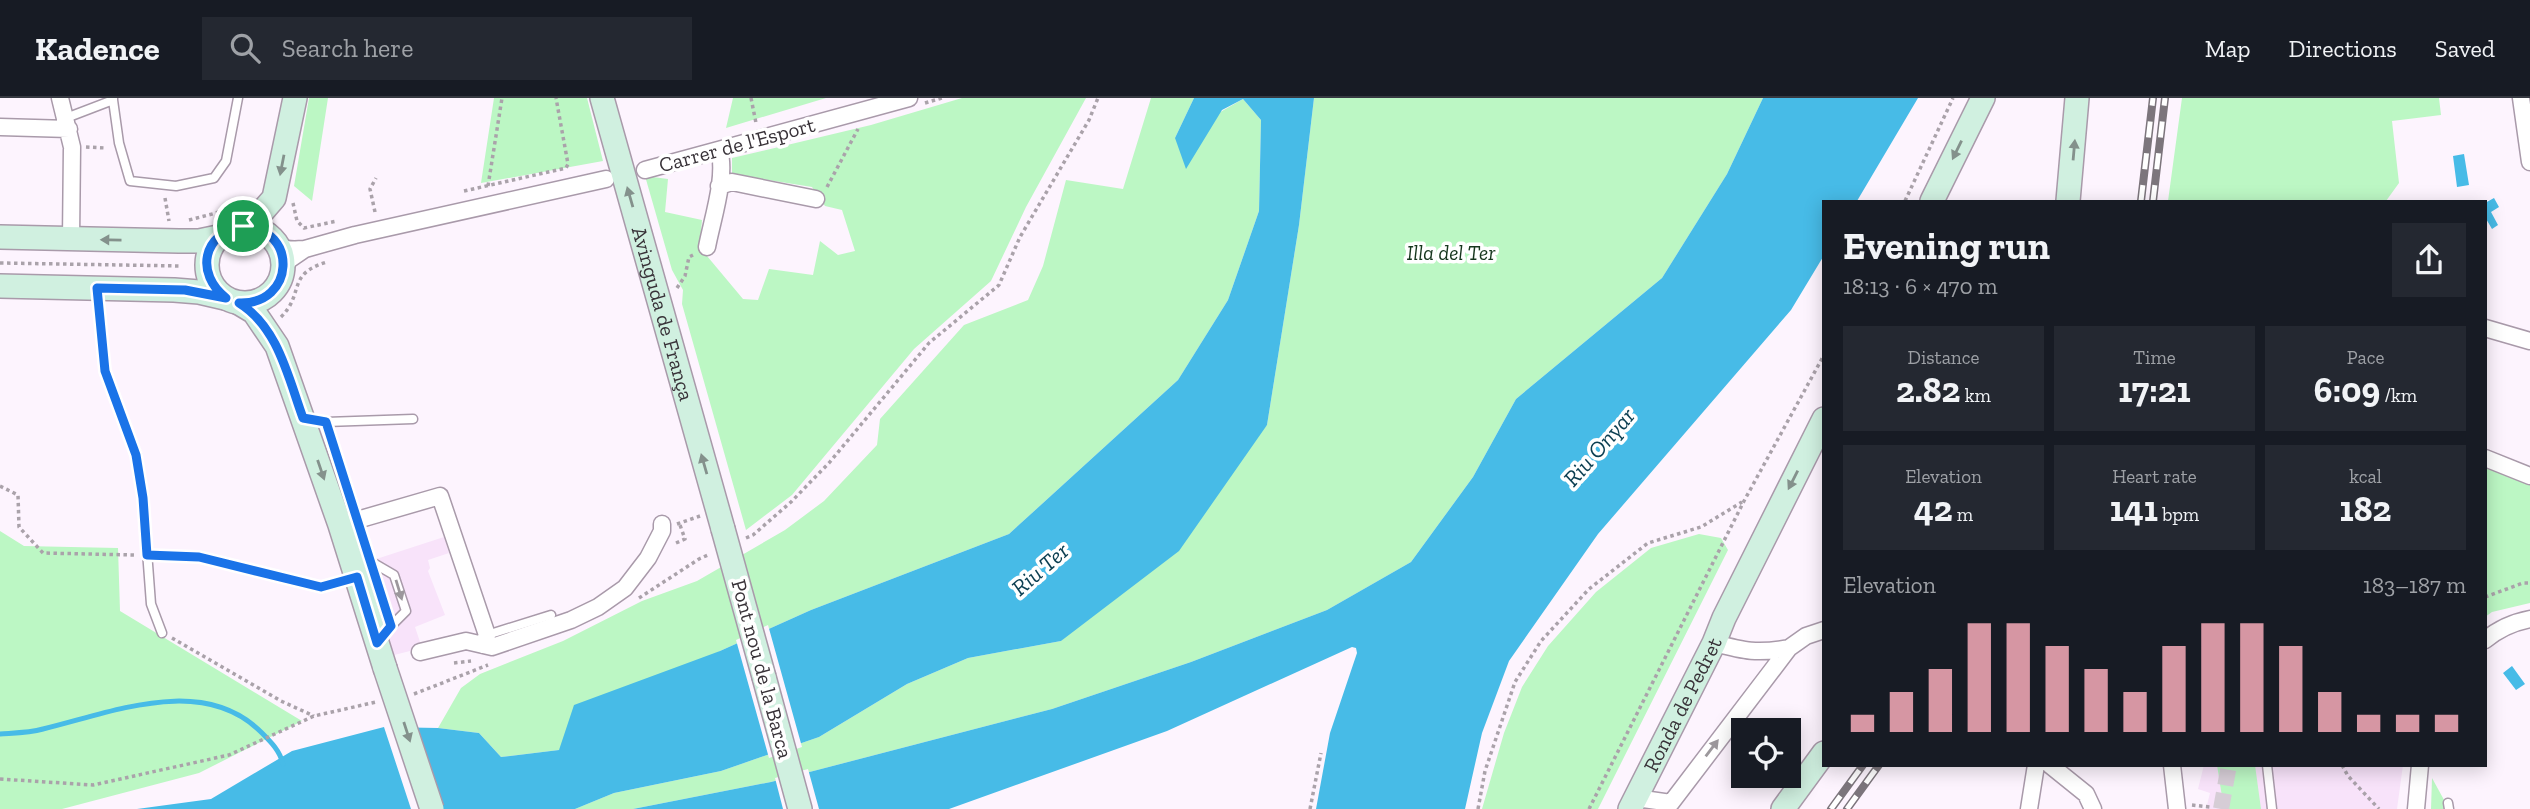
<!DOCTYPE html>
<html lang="en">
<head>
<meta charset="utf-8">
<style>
	:root { --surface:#171b24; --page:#242831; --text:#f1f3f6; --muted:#9ea1a6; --line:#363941; --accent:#d696a3 }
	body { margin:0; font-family:"Zilla Slab",serif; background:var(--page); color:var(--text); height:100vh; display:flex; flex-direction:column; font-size:26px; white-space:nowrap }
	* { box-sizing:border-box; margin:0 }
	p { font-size:23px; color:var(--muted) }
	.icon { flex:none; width:38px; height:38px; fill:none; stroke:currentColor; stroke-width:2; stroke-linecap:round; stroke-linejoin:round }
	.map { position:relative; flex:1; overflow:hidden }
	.details { position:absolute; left:1822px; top:102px; width:665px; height:567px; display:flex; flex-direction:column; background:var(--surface); border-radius:0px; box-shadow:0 4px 18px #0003 }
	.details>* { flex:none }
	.controls { position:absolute; left:1731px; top:620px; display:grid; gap:14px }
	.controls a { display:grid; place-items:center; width:70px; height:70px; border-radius:0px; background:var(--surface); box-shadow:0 4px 18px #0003; font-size:35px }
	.pin { position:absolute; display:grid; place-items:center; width:60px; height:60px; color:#fff; margin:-30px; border:4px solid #fff; border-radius:50%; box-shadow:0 2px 7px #0007 }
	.round { display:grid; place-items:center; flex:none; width:74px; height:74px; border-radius:0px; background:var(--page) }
	.head { display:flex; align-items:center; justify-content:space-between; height:119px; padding:0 21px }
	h1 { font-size:38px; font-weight:700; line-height:52px }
	.metrics { display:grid; grid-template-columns:repeat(3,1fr); gap:10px; height:119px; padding:7px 21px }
	.metrics div { display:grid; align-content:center; border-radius:0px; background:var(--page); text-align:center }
	.metrics b { font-size:35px; font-weight:700 }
	.metrics small { font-size:19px; font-weight:400 }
	.metrics p { font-size:19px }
	.chart { height:196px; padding:14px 21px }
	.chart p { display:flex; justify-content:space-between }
	.chart svg { width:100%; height:126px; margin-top:7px; stroke:var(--accent); stroke-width:6 }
	header { display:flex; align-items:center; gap:42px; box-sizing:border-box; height:98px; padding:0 35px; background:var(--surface); border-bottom:2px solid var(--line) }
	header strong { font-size:33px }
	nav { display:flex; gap:38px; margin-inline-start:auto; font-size:24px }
	.search { width:490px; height:63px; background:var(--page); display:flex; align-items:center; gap:18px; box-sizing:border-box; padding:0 24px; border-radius:0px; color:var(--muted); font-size:26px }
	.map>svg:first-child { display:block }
</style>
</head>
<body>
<header>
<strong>Kadence</strong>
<div class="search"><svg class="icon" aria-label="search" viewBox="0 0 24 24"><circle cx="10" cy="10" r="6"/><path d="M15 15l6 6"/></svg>Search here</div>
<nav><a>Map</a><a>Directions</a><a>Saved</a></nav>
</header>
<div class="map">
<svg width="2530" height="711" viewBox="0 0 2530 711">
	<rect width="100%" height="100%" fill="#fdf4fe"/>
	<path fill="#f8e3fa" d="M444,439L449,455L428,462L430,470L428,473L445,517L415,529L422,550L394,557L364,465Z
		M2204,667H2403L2397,711H2206L2210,695L2198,691Z"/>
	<path fill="#bcf7c4" d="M309,0H328L312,103L294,88Z
		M494,0H587L603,63L481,85Z
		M733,0H826L726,30Z
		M962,0H1086L1026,109L991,183L914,251L792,397L746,432L682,206L683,192L672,172L645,78L668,81L665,114L702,122L700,145L707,158L743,201L758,202L769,171L813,177L820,143L838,157L855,153L842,112L825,108L812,89L732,76V60L871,27Z
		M1151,0H1194L1175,40L1243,1L1261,22L1259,113L1228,202L1178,282L1009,436L811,512L720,553L559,652L501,659L479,635L438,630L461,590L480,576L563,543L642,503L697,483L785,432L824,403L877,347L880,321L964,227L1028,202L1043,168L1066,82L1123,91Z
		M1314,0H1763L1727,76L1662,180L1516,301L1473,379L1411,464L1327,512L1191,564L1052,611L771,684L633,711H575L614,695L721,673L819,639L907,586L968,560L1061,543L1267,327L1299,127Z
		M2182,0H2439L2441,17L2392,23L2399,85L2386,103H2168Z
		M2485,365L2530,383V505L2492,514L2485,519Z
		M0,433L24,448L118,450L120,513L302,623L199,675L62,711H0Z
		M1699,436L1721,440L1728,452L1598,711H1482L1504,635L1522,589L1548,548L1596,494L1651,450Z
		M2217,667H2255L2261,711H2224Z
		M2432,680L2449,711H2431Z"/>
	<path fill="#47bbe7" d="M1194,0H1314L1299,127L1267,327L1179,453L1061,543L968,560L907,586L819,639L721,673L614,695L575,711H137L211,701L292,653L384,629L438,630L479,635L501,659L559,652L574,607L720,553L811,512L1009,436L1178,282L1228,202L1259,113L1261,22L1243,1L1222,12L1186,71L1175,40Z
		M1763,0H1918L1857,103H1824L1823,159L1791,212L1598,436L1509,563L1482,635L1465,711H1316L1330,635L1357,555L1356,550L1352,549L1167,633L949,711H633L771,684L1052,611L1191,564L1327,512L1411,464L1473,379L1516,301L1662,180L1727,76Z
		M2464,56L2469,87L2457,89L2453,58Z
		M2494,100L2499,109L2491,114L2498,127L2492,131L2485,119V105Z
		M2512,568L2525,586L2516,592L2503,575Z"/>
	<path fill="#fdf4fe" d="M768,527L802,649L769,660L736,542Z
		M383,626H413L441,711H411Z
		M808,671L819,711H783L775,680Z"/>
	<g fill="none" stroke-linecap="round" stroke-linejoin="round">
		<path stroke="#47bbe7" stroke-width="5" d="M0,636C14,635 29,635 43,631C111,615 203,575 262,635C271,644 280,653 283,666"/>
		<path stroke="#d6cdd6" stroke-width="16" stroke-dasharray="16 8" stroke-linecap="butt" d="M2221,711L2229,667"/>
		<defs>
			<path id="lane" d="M113,2L119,45L130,83L176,88L214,80L226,63L238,0
				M66,20L113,2V0
				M97,193L105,273L137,357L143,400L151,506L162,535
				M305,321L326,324L391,528L380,542
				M326,324L413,321
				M147,457L199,459L321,489L356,479
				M370,463L394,477L406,513L391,528
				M487,537L551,517
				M2267,667L2272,711
				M2448,705L2449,711"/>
			<path id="street" d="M60,0L72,49L71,141
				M2521,0L2530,64
				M0,29L69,31
				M645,72L909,0
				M719,88L732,84L816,101
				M278,146C285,154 296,151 305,151L289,162L283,171
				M707,149C712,122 727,78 719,52
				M305,151L355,137L606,81
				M2485,230L2530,243
				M2485,360L2530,378
				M340,427L440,398L487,537L483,547
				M2485,542C2497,532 2514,524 2530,521
				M1714,545C1745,553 1757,556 1789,550
				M420,554L466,543L492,549L571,522L598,509L625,490L648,460L662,433V426
				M2050,667L2086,696L2093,711
				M2172,667L2177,711
				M1636,700L1671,705L1789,550L1806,538L1824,532
				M2029,711L2036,667
				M2416,711L2420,667"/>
			<g id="secondary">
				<path id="s1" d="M602,0L723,431"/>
				<path d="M1932,103L1983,0"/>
				<path d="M2068,103L2077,0"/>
				<path d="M243,128L255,122L274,100L295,0"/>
				<circle cx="245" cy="167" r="38"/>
				<path d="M0,139L179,143H199L218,139"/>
				<path d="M0,188L174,192L199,194L225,200"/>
				<path d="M239,205L254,214L277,248L340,427L385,570"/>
				<path d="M764,579L800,711"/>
				<path id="s2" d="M1630,711L1714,545L1724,520L1824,321"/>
				<path d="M1783,711L1824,655"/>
			</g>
		</defs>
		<use href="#lane" stroke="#a99aaa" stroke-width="11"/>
		<use href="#street" stroke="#a99aaa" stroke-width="19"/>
		<use href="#secondary" stroke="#a99aaa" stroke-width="26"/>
		<path stroke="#aaa2aa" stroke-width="3.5" stroke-dasharray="3.5 3.5" stroke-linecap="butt" d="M751,0L756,25
			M925,5L942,0
			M86,49L106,50
			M488,88L502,0
			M827,89L858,31
			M464,93L566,70L568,66L556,0
			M165,100L169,123
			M1905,103L1953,0
			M293,105L297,123L304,130L337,123
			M375,114L370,91L376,80
			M189,122L216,115L247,99
			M0,165L182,168
			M677,190L685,178L689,159L693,157
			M281,219C305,195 286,176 327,164
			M0,388L18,397L19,429L43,455L134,457
			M677,426L700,418
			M746,440L753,437L791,404L829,365L929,245L999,187L1020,139L1089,22L1098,0
			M676,445L685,441L680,427
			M2485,499L2523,485H2530
			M639,500L699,461L710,456
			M172,540L281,603L314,618
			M454,565L471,563
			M414,596L488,567
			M2342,667L2348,678L2379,711
			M0,681L93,687L229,657L314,618L376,604
			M2192,707L2210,709
			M1310,711L1321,655
			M1478,711L1485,673L1515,584L1541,543L1589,491L1648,445L1701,429L1742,404
			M1589,711L1744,403L1824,257"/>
		<use href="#lane" stroke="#fff" stroke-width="8"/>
		<use href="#street" stroke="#fff" stroke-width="16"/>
		<use href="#secondary" stroke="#d0f0e0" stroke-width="23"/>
		<defs>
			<path id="rail" d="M2141,103L2153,0
				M2153,103L2165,0
				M1831,711L1863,667
				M1847,711L1879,667"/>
		</defs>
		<use href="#rail" stroke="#7c757c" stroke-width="8"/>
		<use href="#rail" stroke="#fff" stroke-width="5" stroke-dasharray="16" stroke-linecap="butt"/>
		<defs>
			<path id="secondary-bridge" d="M723,431L764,579
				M385,570L432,711"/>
		</defs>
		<use href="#secondary-bridge" stroke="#a99aaa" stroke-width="26" stroke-linecap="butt"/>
		<use href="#secondary-bridge" stroke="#d0f0e0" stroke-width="23"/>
	</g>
	<defs><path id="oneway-solid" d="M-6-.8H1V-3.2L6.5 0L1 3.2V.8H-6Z" transform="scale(1.75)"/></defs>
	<g fill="#84918c">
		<use href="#oneway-solid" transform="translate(1957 52) rotate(116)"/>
		<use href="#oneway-solid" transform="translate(2074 52) rotate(-85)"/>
		<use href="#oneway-solid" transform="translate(282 67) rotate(101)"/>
		<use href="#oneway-solid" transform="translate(630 99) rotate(-106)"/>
		<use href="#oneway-solid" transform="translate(111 142) rotate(-179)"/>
		<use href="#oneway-solid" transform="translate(704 366) rotate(-106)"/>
		<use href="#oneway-solid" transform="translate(321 372) rotate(71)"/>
		<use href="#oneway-solid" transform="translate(1793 382) rotate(117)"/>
		<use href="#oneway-solid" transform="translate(407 634) rotate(72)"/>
	</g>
	<g fill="#9c989c">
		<use href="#oneway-solid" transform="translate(399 492) rotate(73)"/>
		<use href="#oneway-solid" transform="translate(1712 650) rotate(-53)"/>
	</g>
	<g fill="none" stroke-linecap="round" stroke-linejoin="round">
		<defs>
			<path id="route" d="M243,128C299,131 295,207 239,205C278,229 288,279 303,320L326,324L391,528L377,545L357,479L321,489L199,459L147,457L143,400L136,357L105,273L97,190L185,192L226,200C195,176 202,135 243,128Z"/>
		</defs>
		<use href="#route" stroke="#fff" stroke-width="14"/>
		<use href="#route" stroke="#1a73e8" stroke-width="9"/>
	</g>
	<g text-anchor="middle" stroke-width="7" stroke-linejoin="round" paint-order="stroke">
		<g font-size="21" fill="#383238" stroke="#fff">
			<text transform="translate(737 47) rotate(-15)" y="7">Carrer de l'Esport</text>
			<text dy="7" stroke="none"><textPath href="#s1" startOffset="224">Avinguda de França</textPath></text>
			<text transform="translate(762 571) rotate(75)" y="7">Pont nou de la Barca</text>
			<text dy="7" stroke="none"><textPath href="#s2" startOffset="117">Ronda de Pedret</textPath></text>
		</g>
		<g font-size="21" font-style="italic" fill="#16361d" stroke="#fff">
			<text x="1451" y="162">Illa del Ter</text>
		</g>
		<g font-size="23" font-style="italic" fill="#0b3e51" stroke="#fff">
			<text transform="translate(1599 349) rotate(-49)" y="8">Riu Onyar</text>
			<text transform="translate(1040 471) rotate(-41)" y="8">Riu Ter</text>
		</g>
	</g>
</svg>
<div class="controls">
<a><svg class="icon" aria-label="locate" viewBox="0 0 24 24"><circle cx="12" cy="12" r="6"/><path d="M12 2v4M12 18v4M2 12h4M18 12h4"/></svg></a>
</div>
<div class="pin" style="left:243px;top:128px;background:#1e9e55"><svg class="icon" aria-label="arrive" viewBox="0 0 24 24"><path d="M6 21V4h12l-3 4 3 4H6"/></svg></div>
<section class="details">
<div class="head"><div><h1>Evening run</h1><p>18:13 · 6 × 470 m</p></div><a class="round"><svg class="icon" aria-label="share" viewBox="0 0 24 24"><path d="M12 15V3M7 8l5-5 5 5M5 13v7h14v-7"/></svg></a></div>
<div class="metrics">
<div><p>Distance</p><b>2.82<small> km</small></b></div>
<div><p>Time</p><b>17:21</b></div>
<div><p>Pace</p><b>6:09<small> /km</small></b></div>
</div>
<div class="metrics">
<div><p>Elevation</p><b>42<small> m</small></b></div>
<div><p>Heart rate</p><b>141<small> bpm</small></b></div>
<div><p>kcal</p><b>182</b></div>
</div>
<div class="chart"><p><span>Elevation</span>183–187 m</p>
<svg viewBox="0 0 160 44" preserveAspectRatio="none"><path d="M5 44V38M15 44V30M25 44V22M35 44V6M45 44V6M55 44V14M65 44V22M75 44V30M85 44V14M95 44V6M105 44V6M115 44V14M125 44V30M135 44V38M145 44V38M155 44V38"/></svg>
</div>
</section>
</div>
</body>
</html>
